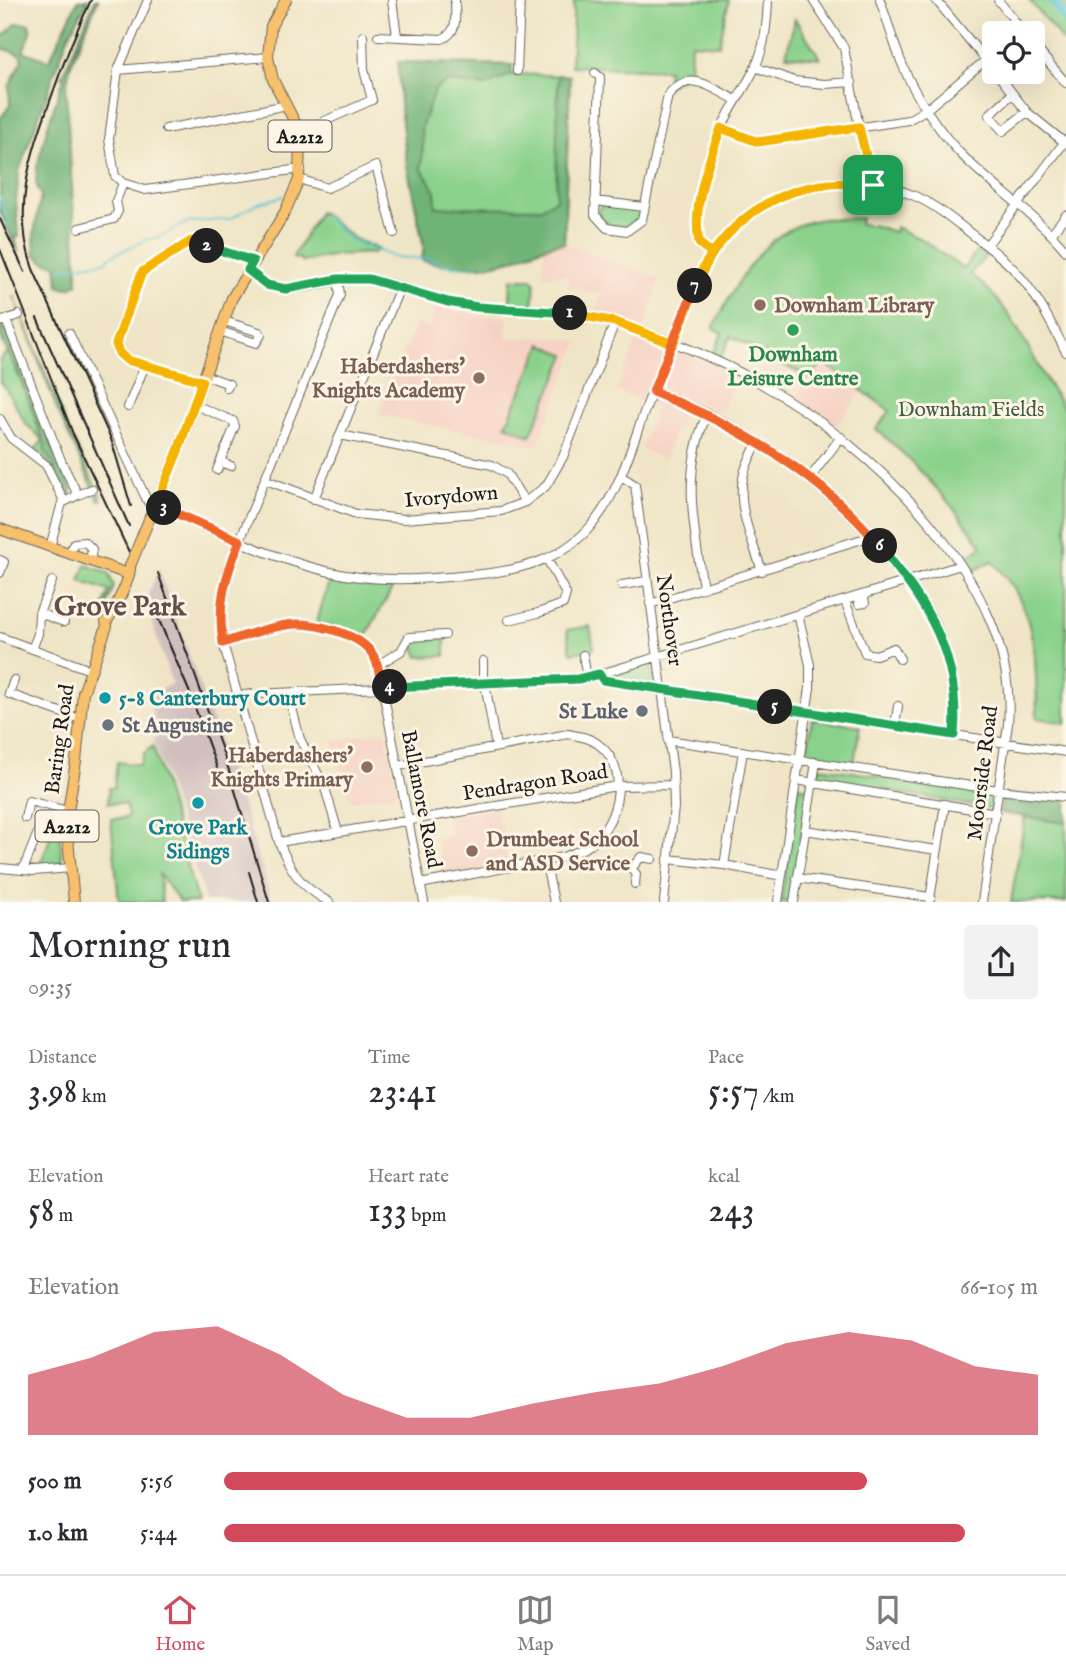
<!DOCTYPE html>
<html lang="en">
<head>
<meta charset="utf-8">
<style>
	:root { --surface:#fff; --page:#f2f2f3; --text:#2b2b33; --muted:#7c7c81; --line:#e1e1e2; --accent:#d1495b }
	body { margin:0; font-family:"IM FELL English",serif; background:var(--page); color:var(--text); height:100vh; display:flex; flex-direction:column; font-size:26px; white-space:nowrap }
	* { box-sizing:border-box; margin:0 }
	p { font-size:23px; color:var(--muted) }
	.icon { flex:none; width:38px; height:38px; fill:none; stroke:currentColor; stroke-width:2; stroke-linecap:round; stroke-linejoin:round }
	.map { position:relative; height:902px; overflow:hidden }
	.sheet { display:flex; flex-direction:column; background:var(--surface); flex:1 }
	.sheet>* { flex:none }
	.buttons { position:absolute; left:982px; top:21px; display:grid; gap:14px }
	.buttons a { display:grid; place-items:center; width:63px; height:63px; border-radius:7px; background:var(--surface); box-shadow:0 7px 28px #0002; font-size:35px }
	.pin { position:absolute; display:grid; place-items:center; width:60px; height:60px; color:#fff; margin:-30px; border-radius:14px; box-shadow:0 4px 10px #0006 }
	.km { position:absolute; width:35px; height:35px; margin:-18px; border-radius:50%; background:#222; color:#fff; font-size:19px; line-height:35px; text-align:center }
	.round { display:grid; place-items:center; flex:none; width:74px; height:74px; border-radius:7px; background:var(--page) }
	.head { display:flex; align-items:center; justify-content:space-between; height:119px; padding:0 28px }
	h1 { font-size:38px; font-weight:600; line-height:52px }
	.stats { display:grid; grid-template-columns:repeat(3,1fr); gap:10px; height:119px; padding:7px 28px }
	.stats div { display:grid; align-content:center }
	.stats b { font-size:35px; font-weight:600 }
	.stats small { font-size:19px; font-weight:400 }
	.stats p { font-size:19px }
	.chart { height:196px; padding:14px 28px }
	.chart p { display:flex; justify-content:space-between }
	.chart svg { width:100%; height:126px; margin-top:7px; fill:var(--accent); opacity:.7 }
	ul { padding:0 28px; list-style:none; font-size:23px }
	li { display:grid; grid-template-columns:112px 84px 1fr; align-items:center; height:52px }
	li i { height:18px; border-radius:9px; background:var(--accent) }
	.tab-bar { display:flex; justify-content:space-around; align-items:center; height:98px; border-top:2px solid var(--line); background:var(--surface); font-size:19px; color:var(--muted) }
	.tab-bar a { display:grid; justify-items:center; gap:4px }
	.tab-bar .on { color:var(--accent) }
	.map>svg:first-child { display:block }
</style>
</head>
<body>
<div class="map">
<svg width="1066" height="902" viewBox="0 0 1066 902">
	<rect width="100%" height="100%" fill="#fcf5e5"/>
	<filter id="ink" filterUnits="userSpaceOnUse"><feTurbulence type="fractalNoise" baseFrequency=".0143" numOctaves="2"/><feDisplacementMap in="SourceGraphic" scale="14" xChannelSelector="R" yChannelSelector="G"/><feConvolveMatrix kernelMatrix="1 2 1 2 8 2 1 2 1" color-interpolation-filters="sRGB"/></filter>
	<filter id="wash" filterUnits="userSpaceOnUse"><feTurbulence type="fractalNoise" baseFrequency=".00686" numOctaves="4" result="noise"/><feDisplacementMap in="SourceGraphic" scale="28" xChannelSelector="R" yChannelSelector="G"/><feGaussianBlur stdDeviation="1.57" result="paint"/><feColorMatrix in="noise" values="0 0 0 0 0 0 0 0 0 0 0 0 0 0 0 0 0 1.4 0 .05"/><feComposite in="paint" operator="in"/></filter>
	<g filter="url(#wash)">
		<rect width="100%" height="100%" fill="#efe5c6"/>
		<path fill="#f6d2c4" d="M564,243L660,279L644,327L596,312L601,294L568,288L569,276L543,275L544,248Z
			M435,307L488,317H507V338L543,337L579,341L537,446L378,415L416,324L429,328Z
			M639,334L737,375L721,413L689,400L664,459L640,448L657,407L616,391Z
			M832,351L863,391L835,426L795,398Z
			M386,731L398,793L351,802L333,741Z
			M497,807L508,864L444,876L436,838L451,835L448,817Z"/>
		<path fill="#d1bfbe" d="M159,570L246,816L272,902H206L153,739L159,734L149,702L160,689L172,684L145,601Z"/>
		<path fill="#8ad18b" stroke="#537654" stroke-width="2" d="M574,0H729L719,45L691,43L690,75L674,81L665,90L668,70L571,66Z
			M1029,0H1066V45Z
			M795,19L820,58L786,55Z
			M398,62L512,65V74L570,76L564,243C546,244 528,254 511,260C480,269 453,268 422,260L424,247L407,165L400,104Z
			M601,205L640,209V218L626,229L610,226L597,213Z
			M319,212L325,215L353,238L378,249L373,253L336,255L301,262L300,258L294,259L293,257Z
			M861,218L860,224L876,226L894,232L896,227L923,240L963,269L978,250L986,256L970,274C978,281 987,287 994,296C1024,330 1039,375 1066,411V723L1037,718C1036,676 1038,635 1018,596C1012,583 1001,572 992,561L971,572L963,560L982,546C951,502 917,464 876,429L890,411L823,362L810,379L731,336L721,357L713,354L722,333L713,328C739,281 762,227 823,219C835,218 848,219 861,218Z
			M513,279H532L535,282L533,305L510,304L511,281Z
			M14,296L67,427L102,499L99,501L58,412Z
			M542,344L566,355L530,436L506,425Z
			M8,352L36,416V423L54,464L55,474L46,460L35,450L43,440L26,424L3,384L0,383V359Z
			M86,565L108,573L114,586L107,605L104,606L109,591L80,581Z
			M329,582L392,589L364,639L351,632L316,624Z
			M590,626L594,649L571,653L567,630Z
			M445,638V656L419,657L412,640Z
			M648,663L651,665L654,685L615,679L613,677Z
			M812,719L860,726L854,763L806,755Z
			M153,746L194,890L198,902H180L159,874L162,902H119L111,819L125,818L128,816L125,804L108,803L109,788H114L117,762L140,765L144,753Z
			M819,767L993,793L991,809L818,778Z
			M798,786L809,788L791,902H781Z
			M1025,817L1066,823V902H1011Z
			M47,828L60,832L62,863L45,867H29L28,864L31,862L40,865L52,833L46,830Z"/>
		<path fill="#6fb377" stroke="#46684a" stroke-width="2" d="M78,0H88L67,39L19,171L16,201L19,237L15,238L19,254L0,211V119L10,105L9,87L22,60L21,55L0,47V35H4L17,23L29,24L31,33L23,51L49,61Z
			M95,0H98L70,67L66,89L78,284L70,288L59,287L56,265L43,261L35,254L34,233L41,196L36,183L37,167L48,125L64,78L62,77Z
			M398,62L512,65V74L486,86L447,82L435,89L421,128L423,145L421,168L435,190L436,207L541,208L556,199L558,75L570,76L564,243C546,244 528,254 511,260C480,269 453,268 422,260L424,247L407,165L400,104Z
			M0,326L6,329L61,469L72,489V494L68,496L55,474L54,465L44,450L45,445C36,421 27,396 18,371C12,353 0,347 0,326Z
			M1004,794L1066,799V823L1000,813Z"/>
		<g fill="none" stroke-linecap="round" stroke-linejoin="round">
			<path stroke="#58c3d2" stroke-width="2" d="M0,197L9,228
				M325,216L351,240L394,257L426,259L447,265L471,267L475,265
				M61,269L107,261L109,257L146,240L162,236L185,223L230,219L256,204L284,196"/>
			<path stroke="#58c3d2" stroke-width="10" d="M1052,0L1066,19"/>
		</g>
	</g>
	<g filter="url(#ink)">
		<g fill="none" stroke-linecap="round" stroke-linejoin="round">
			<defs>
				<path id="minor" d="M148,0L118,70L109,139L115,176L123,183L145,190L301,169
					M392,0L397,36
					M813,0L844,48L859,127L873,185
					M880,0C888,22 894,45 903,66C914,94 939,131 959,152C992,187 1035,213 1066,251
					M936,0L994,70
					M998,0L1024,33
					M378,36L442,39C459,32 455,16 455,0
					M1032,43L1066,83
					M755,67L794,81L825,84L852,82
					M118,70L268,57
					M517,71L520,0
					M996,72L1027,112L1064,142
					M595,73L600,77L595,215L607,228L627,231L642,220L668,95C690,68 711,88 736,100
					M1012,94L989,115L1003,131L1027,112
					M721,128L758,143L908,120L927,109L994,53
					M166,129L287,105
					M300,132L372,100L364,70L363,36
					M299,179L327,188L376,166L394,233
					M595,201L644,207
					M79,228L114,219L118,211L116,201L123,183
					M1051,234L1066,215
					M987,245L1066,140
					M712,254C707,251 702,248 700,244C690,223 711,150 721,129C730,108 745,89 755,68C765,47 767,23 768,0
					M248,270C254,275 262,282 269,285C300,296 336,275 369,279C396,282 423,296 450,302C505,314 563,305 617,323C665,338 715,358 758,382C871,445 1020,582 1008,724L982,902
					M6,320L62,463L78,495L64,502
					M0,322L19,315
					M220,331L256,343L261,335L259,332L224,321
					M69,333L144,494L148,502L155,506
					M204,375L229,384L227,388
					M202,381L127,360C119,354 115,348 117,337L139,278L145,269L191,241L253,261
					M653,392C671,399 690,405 708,414C780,450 843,501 894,564C909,583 925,603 936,625C952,660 957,698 954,735
					M195,405L233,421L235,426L217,470
					M128,407L145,365
					M0,419L11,438L46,465L63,499L50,547
					M340,435L492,465L507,474L525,502
					M758,442C752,454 745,465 743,478C737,508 753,543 762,571
					M220,462L231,466
					M621,476L635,485L673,772L674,807L664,902
					M810,478L841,437
					M266,480L356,514L404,519L501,511L525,502L546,486L563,457L615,322
					M78,495L92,489
					M314,499L400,287
					M156,505C217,531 278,563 345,575C388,582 430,579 472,575C519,571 565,560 595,521C620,489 631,448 645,410C662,365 682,322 698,277C741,197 831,158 917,197C938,207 956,222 974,236C990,248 1006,260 1019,275C1039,298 1052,325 1066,352
					M69,553L74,543L85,542L92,549L90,561
					M0,560L4,562L0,573
					M622,585L647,581
					M703,588C694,527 681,473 707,414
					M845,601L865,653L876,655L894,648L900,659
					M650,604L872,536
					M859,604L865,603L863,595
					M39,613L64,622
					M509,620L538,613L563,604L566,594L547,559
					M0,637L90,670
					M223,643C244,636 266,627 288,625C319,621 365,634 378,665L424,902
					M32,649L38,634L39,613L52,581
					M583,655L587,678
					M483,661V683
					M378,665L401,651L409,637L445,635
					M599,674L603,680L652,689L1066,752
					M14,680L9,694L80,719
					M485,683L496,747
					M288,693L300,739L325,788L338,832
					M238,695L587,678L961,565
					M895,726L898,706
					M668,740L998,790L1066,797
					M398,766L568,734C578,736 589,737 598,744C630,767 620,821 592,843C584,850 573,853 563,857L420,884
					M796,780L996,813
					M25,818L29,801L68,811
					M805,830L937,850
					M279,842L617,786L674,785
					M668,859L724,865L782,876
					M545,860L554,902
					M724,865L743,751
					M0,868L34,871L71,868
					M23,870L39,830
					M797,878L930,897
					M635,884L636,874L631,869L641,857L652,859
					M930,899L945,804
					M329,902C300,886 291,872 279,842L223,643L220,617L227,572L340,295L338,279
					M778,902L810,688V665L798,614
					M794,902L816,762"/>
				<path id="major" d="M150,517L178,451L232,298L285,212L299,179L300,132L273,80L268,57L271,26L286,0
					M0,529L125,573
					M74,902L67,829L68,811L76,761L83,693L107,626L106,622C113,612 132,577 130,566"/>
			</defs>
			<use href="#minor" stroke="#666258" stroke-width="10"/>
			<use href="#major" stroke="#666258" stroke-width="12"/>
			<use href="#minor" stroke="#fff" stroke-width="8"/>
			<use href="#major" stroke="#f7c06c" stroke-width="10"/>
			<path stroke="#1c1c1c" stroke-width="2" d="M91,0C75,33 62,66 50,101C30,157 12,210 33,269L111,439L131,506
				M0,219L25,272
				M0,249L73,434L130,554
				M37,318L129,526
				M158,573L226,761L269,902
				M150,599L189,691L217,768
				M249,872L258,902"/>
			<defs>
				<path id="major-bridge" d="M130,566L150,517"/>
			</defs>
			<use href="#major-bridge" stroke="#666258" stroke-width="12" stroke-linecap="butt"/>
			<use href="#major-bridge" stroke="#f7c06c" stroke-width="10"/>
		</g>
	</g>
	<g fill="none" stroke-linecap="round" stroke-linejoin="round" filter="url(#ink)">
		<defs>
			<path id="split-1" d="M570,313L615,322L673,344L704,266C742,204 801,176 873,185"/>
			<path id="split-2" d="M207,246L253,261L248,270L267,285L286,289L338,279H369L448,302L477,307L570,313"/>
			<path id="split-3" d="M164,508L156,505L178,451L202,381L127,360L119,353L116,344L142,272L191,241L207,246"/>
			<path id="split-4" d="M164,508L240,541C225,577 217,604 223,643C243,636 265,628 286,625C309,621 356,632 371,652C379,662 379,675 382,688L390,687"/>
			<path id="split-5" d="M390,687L578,679L599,674L603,680L775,707"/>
			<path id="split-6" d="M775,707L954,735C961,654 928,606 880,546"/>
			<path id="split-7" d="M695,286L653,392C739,426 821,474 880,546"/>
			<path id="split-8" d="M695,286L712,254L699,243C692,206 708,163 721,128L758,142L859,127L873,185"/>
		</defs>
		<use href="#split-1" stroke="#fff" stroke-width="14"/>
		<use href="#split-2" stroke="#fff" stroke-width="14"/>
		<use href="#split-3" stroke="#fff" stroke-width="14"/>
		<use href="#split-4" stroke="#fff" stroke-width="14"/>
		<use href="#split-5" stroke="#fff" stroke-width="14"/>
		<use href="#split-6" stroke="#fff" stroke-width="14"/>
		<use href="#split-7" stroke="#fff" stroke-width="14"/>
		<use href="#split-8" stroke="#fff" stroke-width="14"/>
		<use href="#split-1" stroke="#f5b400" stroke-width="9"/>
		<use href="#split-2" stroke="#22a559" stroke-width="9"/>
		<use href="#split-3" stroke="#f5b400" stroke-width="9"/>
		<use href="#split-4" stroke="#f0652b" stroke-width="9"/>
		<use href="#split-5" stroke="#22a559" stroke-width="9"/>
		<use href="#split-6" stroke="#22a559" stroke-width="9"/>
		<use href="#split-7" stroke="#f0652b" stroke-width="9"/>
		<use href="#split-8" stroke="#f5b400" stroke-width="9"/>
	</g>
	<g fill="#8d6e63" stroke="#fcf5e5" stroke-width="2.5">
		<circle cx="760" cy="305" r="7"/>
		<circle cx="479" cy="378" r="7"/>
		<circle cx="367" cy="767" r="7"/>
		<circle cx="472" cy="851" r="7"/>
	</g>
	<circle fill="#2e9e5b" stroke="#fcf5e5" stroke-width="2.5" cx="793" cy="330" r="7"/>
	<g fill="#0f9aa8" stroke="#fcf5e5" stroke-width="2.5">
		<circle cx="105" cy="698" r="7"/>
		<circle cx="198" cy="803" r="7"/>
	</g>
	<g fill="#6b7280" stroke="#fcf5e5" stroke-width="2.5">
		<circle cx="642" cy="711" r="7"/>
		<circle cx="108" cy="725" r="7"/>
	</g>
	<g text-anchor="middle" stroke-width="6" stroke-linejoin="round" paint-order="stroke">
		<g fill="#fcf5e5" stroke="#5f5d58" stroke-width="2">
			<rect x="268.5" y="120.5" width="63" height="31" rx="5"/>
			<rect x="35.5" y="810.5" width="63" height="31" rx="5"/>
		</g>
		<g font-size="19" font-weight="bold" fill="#1c1c1c">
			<text x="300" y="143">A2212</text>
			<text x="67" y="833">A2212</text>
		</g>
		<g font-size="21" font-weight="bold" fill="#785e54" stroke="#fcf5e5" text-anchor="start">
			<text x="774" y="312">Downham Library</text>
			<text x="465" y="373" text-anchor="end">Haberdashers'<tspan x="465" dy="24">Knights Academy</tspan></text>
			<text x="353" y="762" text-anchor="end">Haberdashers'<tspan x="353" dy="24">Knights Primary</tspan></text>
			<text x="486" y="846">Drumbeat School<tspan x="486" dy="24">and ASD Service</tspan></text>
		</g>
		<g font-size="21" font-weight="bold" fill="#27864d" stroke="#fcf5e5">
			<text x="793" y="361">Downham<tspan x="793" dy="24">Leisure Centre</tspan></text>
		</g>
		<g font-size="21" fill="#425b43" stroke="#fcf5e5">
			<text x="971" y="416">Downham Fields</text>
		</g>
		<g font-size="21" fill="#1c1c1c" stroke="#fcf5e5">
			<text transform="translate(451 496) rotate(-5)" y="7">Ivorydown</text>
			<text transform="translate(670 620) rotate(82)" y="7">Northover</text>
			<text transform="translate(59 739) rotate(-82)" y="7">Baring Road</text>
			<text transform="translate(982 773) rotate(-83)" y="7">Moorside Road</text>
			<text transform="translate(535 782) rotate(-9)" y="7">Pendragon Road</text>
			<text transform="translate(422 799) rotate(79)" y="7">Ballamore Road</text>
		</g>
		<g font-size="21" font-weight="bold" fill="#0d838f" stroke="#fcf5e5" text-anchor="start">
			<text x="119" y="705">5-8 Canterbury Court</text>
			<text x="198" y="834" text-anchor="middle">Grove Park<tspan x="198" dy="24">Sidings</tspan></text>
		</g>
		<g font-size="21" font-weight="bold" fill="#5b616d" stroke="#fcf5e5" text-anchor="end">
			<text x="628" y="718">St Luke</text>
			<text x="122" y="732" text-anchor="start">St Augustine</text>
		</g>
		<g font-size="28" font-weight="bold" fill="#644e49" stroke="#fcf5e5">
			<text x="120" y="615">Grove Park</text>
		</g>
	</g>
</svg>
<div class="buttons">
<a><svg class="icon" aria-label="locate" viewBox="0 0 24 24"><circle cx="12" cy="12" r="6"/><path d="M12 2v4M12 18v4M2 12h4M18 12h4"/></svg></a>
</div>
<div class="pin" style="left:873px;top:185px;background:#1e9e55"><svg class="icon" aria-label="arrive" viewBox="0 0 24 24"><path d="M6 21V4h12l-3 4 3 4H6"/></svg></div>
<b class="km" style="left:570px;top:313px">1</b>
<b class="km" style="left:207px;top:246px">2</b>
<b class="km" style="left:164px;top:508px">3</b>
<b class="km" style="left:390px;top:687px">4</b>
<b class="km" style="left:775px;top:707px">5</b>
<b class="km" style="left:880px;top:546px">6</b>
<b class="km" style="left:695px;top:286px">7</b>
</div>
<section class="sheet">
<div class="head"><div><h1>Morning run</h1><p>09:35</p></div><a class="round"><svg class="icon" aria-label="share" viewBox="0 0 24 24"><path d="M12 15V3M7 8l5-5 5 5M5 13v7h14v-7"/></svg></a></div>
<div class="stats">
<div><p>Distance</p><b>3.98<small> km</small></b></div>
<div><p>Time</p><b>23:41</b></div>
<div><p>Pace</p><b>5:57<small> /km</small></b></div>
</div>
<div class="stats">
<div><p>Elevation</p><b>58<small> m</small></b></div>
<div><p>Heart rate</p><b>133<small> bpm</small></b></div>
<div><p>kcal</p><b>243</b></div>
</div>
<div class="chart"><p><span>Elevation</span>66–105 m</p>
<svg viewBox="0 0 160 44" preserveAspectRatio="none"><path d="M0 44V23L10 17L20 8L30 6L40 16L50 30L60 38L70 38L80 33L90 29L100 26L110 20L120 12L130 8L140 11L150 20L160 23V44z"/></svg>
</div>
<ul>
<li><b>500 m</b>5:56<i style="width:79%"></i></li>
<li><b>1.0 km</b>5:44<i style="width:91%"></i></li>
</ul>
</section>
<nav class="tab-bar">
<a class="on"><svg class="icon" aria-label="home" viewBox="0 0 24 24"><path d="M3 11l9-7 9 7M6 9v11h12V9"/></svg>Home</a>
<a><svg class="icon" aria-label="map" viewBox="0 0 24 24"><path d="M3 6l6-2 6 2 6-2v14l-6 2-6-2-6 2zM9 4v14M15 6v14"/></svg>Map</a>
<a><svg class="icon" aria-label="saved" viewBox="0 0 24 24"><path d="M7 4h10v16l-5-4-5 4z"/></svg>Saved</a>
</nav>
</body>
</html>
